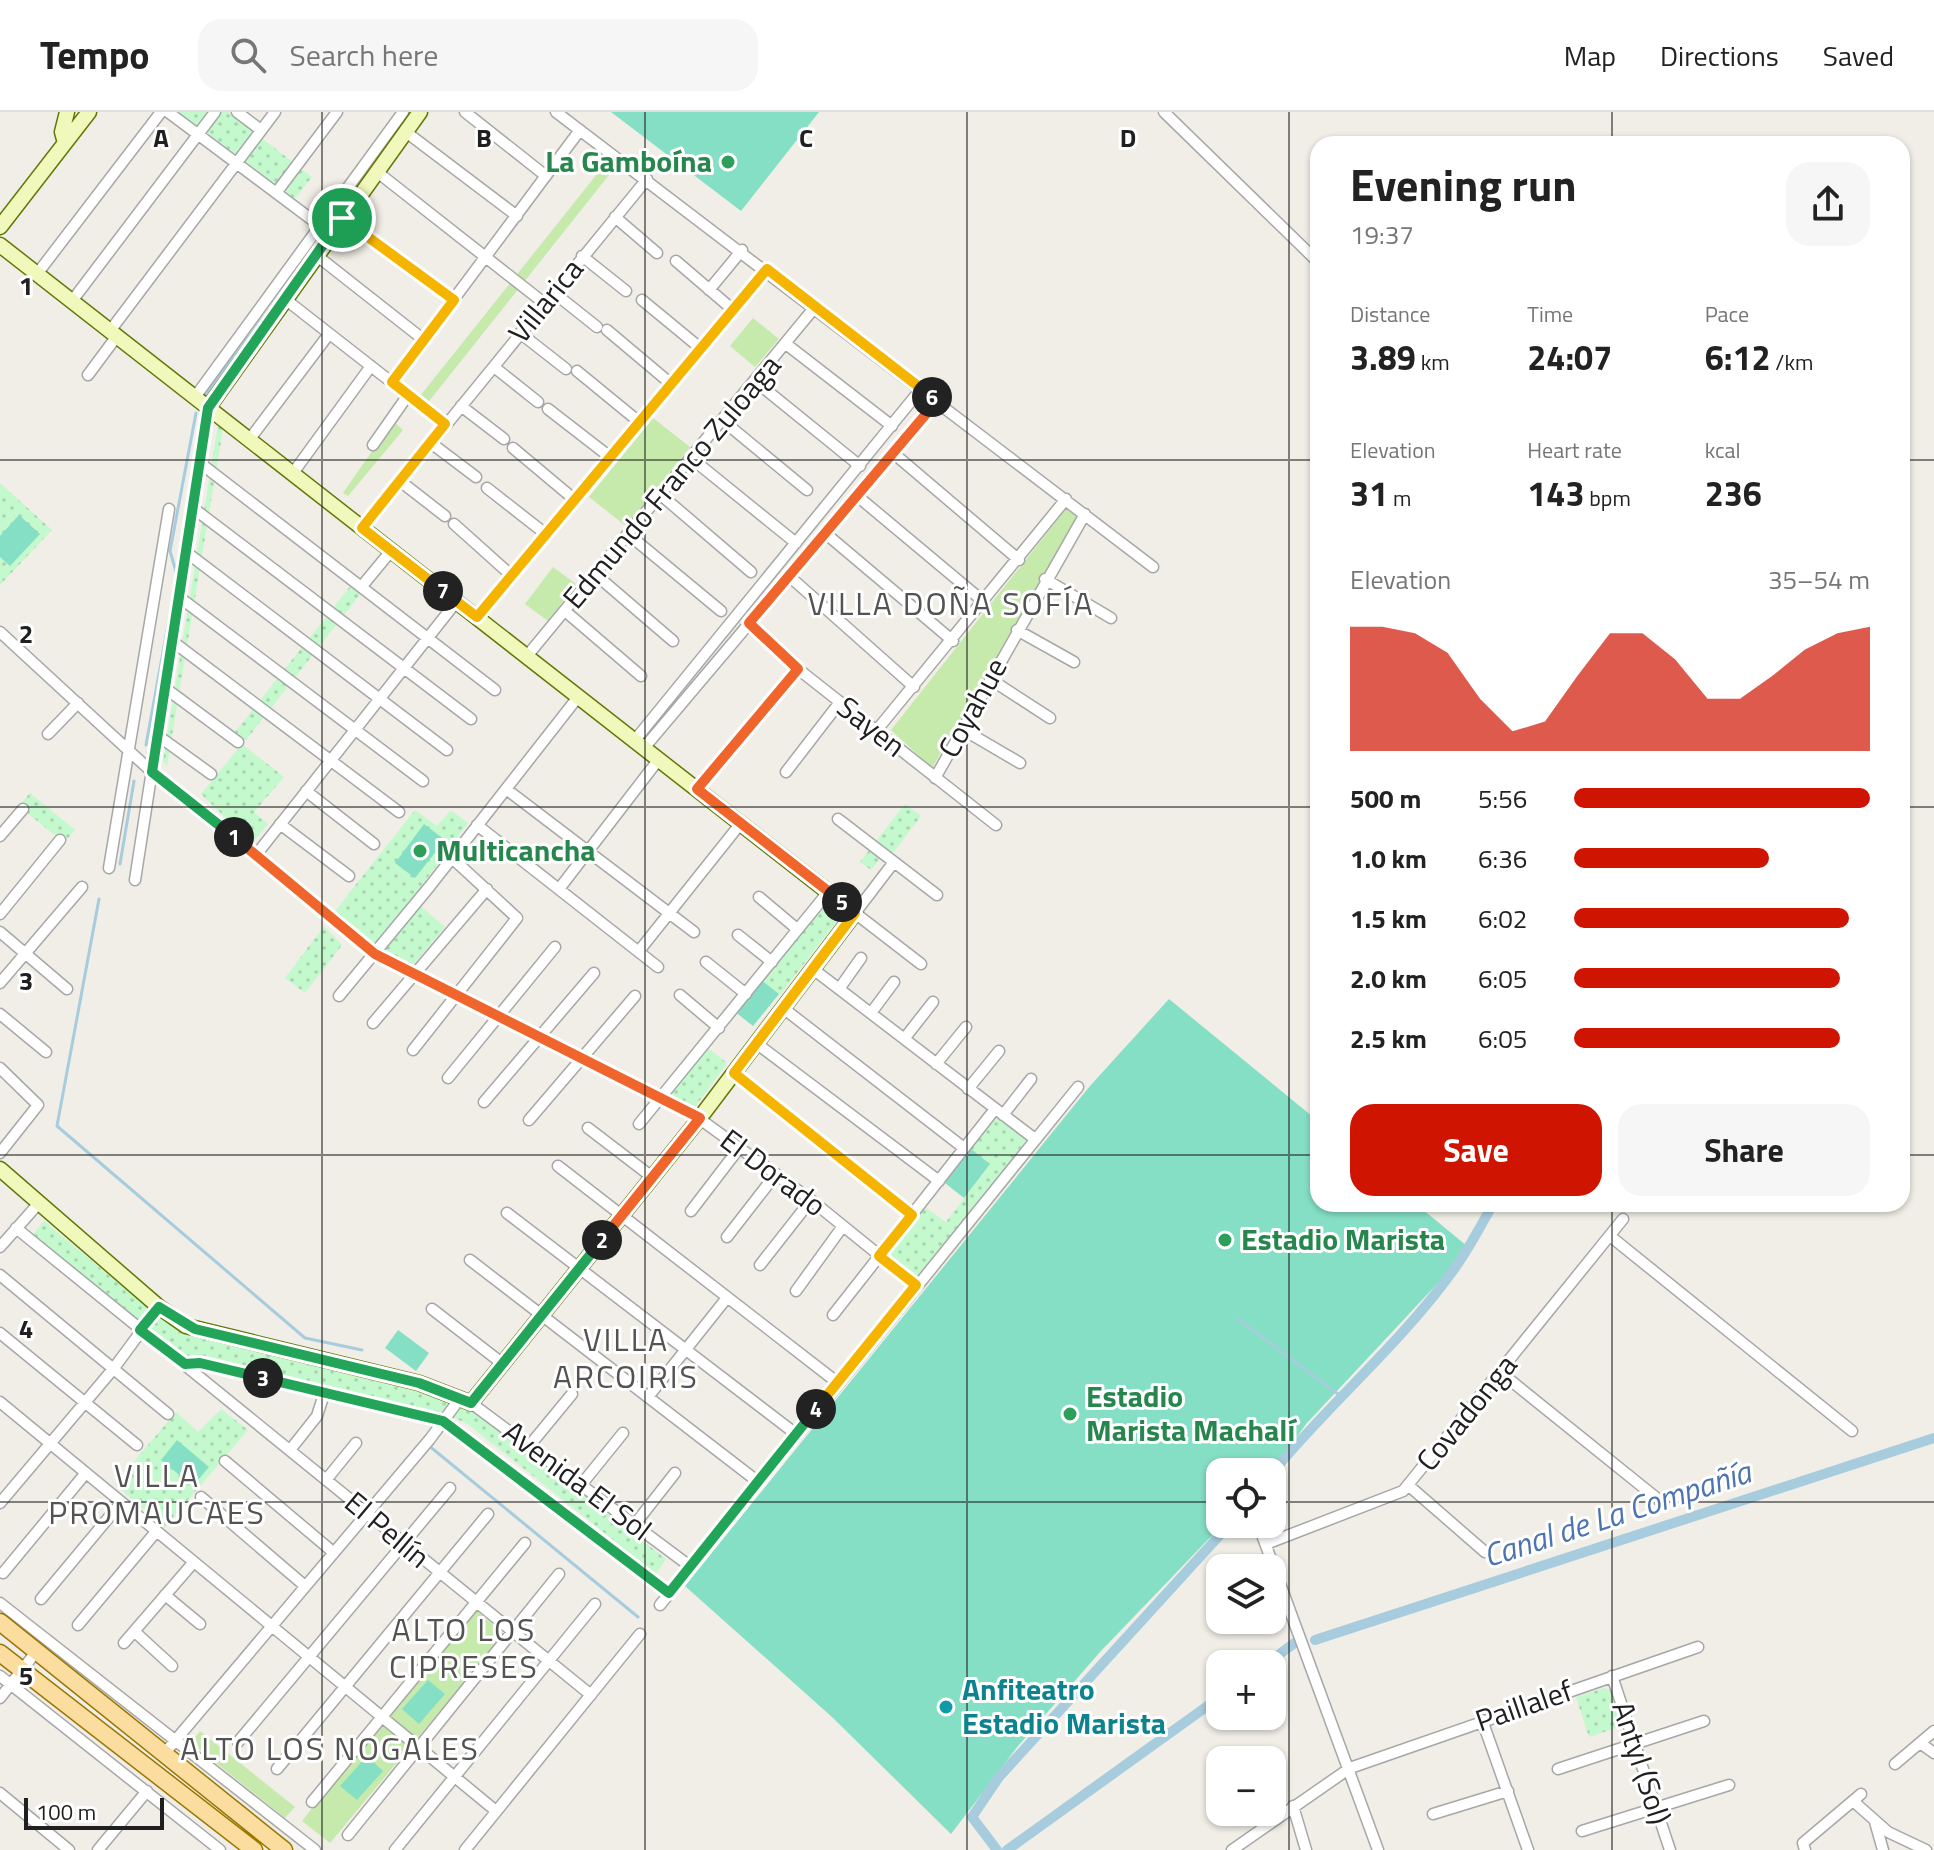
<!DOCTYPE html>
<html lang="en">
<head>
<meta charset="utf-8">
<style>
	:root { --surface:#fff; --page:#f6f6f6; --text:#222; --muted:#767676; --line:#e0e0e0; --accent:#cf1501 }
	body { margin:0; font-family:"Titillium Web",sans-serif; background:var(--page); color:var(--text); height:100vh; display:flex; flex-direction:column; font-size:30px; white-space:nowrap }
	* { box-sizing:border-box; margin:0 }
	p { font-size:26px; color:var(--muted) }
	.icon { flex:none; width:44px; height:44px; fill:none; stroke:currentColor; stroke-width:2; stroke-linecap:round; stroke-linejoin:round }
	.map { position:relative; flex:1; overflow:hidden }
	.sheet { position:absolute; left:1310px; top:24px; width:600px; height:1076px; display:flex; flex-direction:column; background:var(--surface); border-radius:24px; box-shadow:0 2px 6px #0004 }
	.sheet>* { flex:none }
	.controls { position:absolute; left:1206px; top:1346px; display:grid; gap:16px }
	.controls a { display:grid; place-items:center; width:80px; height:80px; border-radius:16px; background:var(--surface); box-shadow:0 2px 6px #0004; font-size:40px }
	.scale { position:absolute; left:24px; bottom:20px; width:140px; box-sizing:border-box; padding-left:8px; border:4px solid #202020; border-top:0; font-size:22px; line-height:28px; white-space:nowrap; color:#202020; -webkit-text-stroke:6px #fff; paint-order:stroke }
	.pin { position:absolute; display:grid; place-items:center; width:68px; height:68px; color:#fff; margin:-34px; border:4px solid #fff; border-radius:50%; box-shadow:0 2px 8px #0007 }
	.km { position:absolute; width:40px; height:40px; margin:-20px; border-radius:50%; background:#222; color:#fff; font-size:22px; line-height:40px; text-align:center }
	.round { display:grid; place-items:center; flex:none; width:84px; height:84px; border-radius:24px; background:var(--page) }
	.head { display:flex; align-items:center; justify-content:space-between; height:136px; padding:0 40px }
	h1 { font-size:44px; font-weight:700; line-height:60px }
	.stats { display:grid; grid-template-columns:repeat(3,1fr); gap:12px; height:136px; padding:8px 40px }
	.stats div { display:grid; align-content:center }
	.stats b { font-size:34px; font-weight:700 }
	.stats small { font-size:22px; font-weight:400 }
	.stats p { font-size:22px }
	.chart { height:224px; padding:16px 40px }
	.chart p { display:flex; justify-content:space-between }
	.chart svg { width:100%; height:144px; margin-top:8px; fill:var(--accent); opacity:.7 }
	.cta { display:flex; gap:16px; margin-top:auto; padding:16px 40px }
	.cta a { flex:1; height:92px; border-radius:24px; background:var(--accent); color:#fff; font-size:32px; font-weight:700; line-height:92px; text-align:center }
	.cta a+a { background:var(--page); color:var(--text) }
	ul { padding:0 40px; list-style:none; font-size:26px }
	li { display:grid; grid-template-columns:128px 96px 1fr; align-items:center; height:60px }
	li i { height:20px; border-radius:10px; background:var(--accent) }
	header { display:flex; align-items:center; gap:48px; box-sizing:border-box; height:112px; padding:0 40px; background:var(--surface); border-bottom:2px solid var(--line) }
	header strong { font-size:38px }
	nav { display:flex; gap:44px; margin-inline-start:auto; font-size:28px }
	.search { width:560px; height:72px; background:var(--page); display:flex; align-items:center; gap:20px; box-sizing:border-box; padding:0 28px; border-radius:24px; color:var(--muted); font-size:30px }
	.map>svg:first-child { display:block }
</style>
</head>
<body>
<header>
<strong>Tempo</strong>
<div class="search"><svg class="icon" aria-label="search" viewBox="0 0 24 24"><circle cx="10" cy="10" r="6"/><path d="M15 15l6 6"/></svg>Search here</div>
<nav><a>Map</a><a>Directions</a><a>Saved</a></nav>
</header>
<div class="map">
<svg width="1934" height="1738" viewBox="0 0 1934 1738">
	<defs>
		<pattern id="park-dots" width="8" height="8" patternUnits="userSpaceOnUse" patternTransform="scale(2)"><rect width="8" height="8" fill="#c4f9cd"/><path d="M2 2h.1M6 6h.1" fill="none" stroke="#a8d5b0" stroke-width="1.8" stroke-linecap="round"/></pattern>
	</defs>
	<rect width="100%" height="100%" fill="#f0eee6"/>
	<path fill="#c5eaac" d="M601,57L609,63L426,293L420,284Z
		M753,206L779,227L755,255L730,234Z
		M653,306L690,335L626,414L589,385Z
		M393,309L403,318L348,384L343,381Z
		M1066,397L1077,405L932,656L891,618Z
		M553,455L576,472L548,509L525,492Z
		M473,1495L504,1522L330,1731L302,1709Z
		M200,1619L295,1695L285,1706L191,1631Z"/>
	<path fill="url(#park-dots)" d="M179,0H228L312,65L294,88Z
		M218,313L223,317L167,654L163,649Z
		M0,371L52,418L0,473Z
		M352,472L362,480L246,628L235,620Z
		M242,632L284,665L254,700L268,712L252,731L201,682Z
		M30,681L75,718L64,731L19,694Z
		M905,692L921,704L893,741L887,737L871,758L860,750Z
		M415,698L437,714L451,698L468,711L376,835L335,799Z
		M823,786L843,801L780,883L760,867Z
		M418,792L445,815L413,853L382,837Z
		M324,814L342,833L305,881L285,866Z
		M704,933L727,951L695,995L665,980Z
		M995,1003L1031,1030L917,1168L885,1143L923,1094L946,1110L990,1052L970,1036Z
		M44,1109L149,1197L138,1210L33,1122Z
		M161,1204L192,1224L451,1288L440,1302L186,1244L147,1218Z
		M460,1292L478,1301L666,1447L656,1462L469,1313L451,1304Z
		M221,1297L248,1318L164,1416L115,1372L176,1300L198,1320Z
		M1604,1576L1610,1578L1622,1614L1589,1625L1576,1585Z"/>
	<path fill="#85dfc5" d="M611,0H819L741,99Z
		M19,403L40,422L10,454L0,445V424Z
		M424,712L445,728L415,766L395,751Z
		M760,867L779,882L753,914L734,899Z
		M1169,887L1318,1009V1092H1416L1467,1134L1451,1157L1306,1312L1272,1360H1220L1223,1412L1100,1540L1018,1634L951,1722L832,1605L685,1474L1090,974Z
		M970,1036L990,1052L964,1086L945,1071Z
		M398,1218L429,1241L416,1259L385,1236Z
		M177,1328L209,1355L193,1374L161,1348Z
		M428,1568L445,1582L419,1612L402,1597Z
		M367,1644L383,1659L357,1688L340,1674Z"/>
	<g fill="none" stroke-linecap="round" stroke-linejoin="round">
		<path stroke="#a7ccde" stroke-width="3" d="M203,286L287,174
			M146,633L177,463L170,439L196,301
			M120,752L134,669
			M99,787L57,1014L305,1226L362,1238
			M1238,1207L1342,1285
			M428,1333L638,1505"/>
		<path stroke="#a7ccde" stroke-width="10" d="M1272,1361C1329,1292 1399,1233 1452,1160C1468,1139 1480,1115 1493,1092
			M1315,1528L1934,1326
			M1266,1552L1296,1530
			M997,1738L972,1705L999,1665L1230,1412
			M1007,1738L1220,1585"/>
		<defs>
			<path id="street" d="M168,0L323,116
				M237,0L261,18
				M465,0L546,64
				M556,0L1153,455
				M1164,0L1318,150
				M406,20L517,104
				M376,59L544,191
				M276,81L337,0
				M615,105L657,141
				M342,106L454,188
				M316,143L424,228
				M582,144L626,179
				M676,149L732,197
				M37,162L161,0
				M709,178L742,138
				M553,180L597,215
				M285,187L445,312
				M642,188L699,235
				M72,189L215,0
				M607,218L670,271
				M110,219L275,0
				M520,221L566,257
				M786,232L892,314
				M494,255L538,290
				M577,259L638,309
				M88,263L117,224
				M755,269L860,354
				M392,270L580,18
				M195,285L403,0
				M461,294L504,327
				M548,297L610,345
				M722,308L807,378
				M249,328L329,222
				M431,331L476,365
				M373,333L408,283
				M513,336L575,388
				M892,340L1019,448
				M691,346L796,431
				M200,351L495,578
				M293,361L371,254
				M400,369L445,404
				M487,376L547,423
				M661,383L751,460
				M856,383L984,490
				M193,396L471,607
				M454,412L512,464
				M362,416L647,67
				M825,421L953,529
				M628,422L721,499
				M186,440L447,638
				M595,462L673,529
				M789,464L914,575
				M1045,467L1111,506
				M362,474L391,439
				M179,485L423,669
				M565,499L641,564
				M477,505L767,157
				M749,511L798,557L996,713
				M1017,518L1074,550
				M0,520L152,660L375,842L693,1002L811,1088L916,1173
				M172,529L399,700
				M527,544L815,195
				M990,567L1050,606
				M165,576L238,630
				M962,617L1020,651
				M876,619L1066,387
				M48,622L78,591
				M157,623L211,662
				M635,628L921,277
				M644,636L937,289
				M786,660L840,590
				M935,666L1085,402
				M506,677L694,820
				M697,677L798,557
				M306,679L374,732
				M838,707L937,783
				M280,712L349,764
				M477,713L658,855
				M0,724L23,697
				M256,743L457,489
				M894,750L855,801L921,852
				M109,756L169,397
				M135,768L208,296
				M559,777L659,647
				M759,785L797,817
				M0,802L60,728
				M0,820L67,877
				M738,823L772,850
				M639,839L741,711
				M706,850L746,882
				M813,857L1035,1027
				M0,871L82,775
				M839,877L861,846
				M680,883L719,916
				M339,884L430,774L578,585
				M783,896L964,1036
				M871,901L894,870
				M0,902L46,940
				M373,911L487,777
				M904,927L933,890
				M756,931L939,1069
				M413,938L517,806L452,746
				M936,952L966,915
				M0,956L38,993L0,1041
				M734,961L912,1103
				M448,966L555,835
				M968,977L999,939
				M484,990L594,861
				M1003,1003L1031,967
				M529,1008L635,884
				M639,1012L829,779
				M588,1016L652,1065
				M558,1054L838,1271
				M691,1099L740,1035
				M507,1101L796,1322
				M16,1116L591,1583
				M1610,1124L1852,1319
				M727,1125L776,1062
				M0,1135L39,1091
				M470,1148L757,1369
				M760,1153L811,1088
				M0,1163L168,1302
				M796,1179L843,1114
				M432,1197L503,1252
				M833,1203L995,997
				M0,1221L137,1333
				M185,1252L200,1251L443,1309L669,1481
				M1500,1260L1659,1388
				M648,1285L726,1187
				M0,1290L496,1699
				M471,1291L691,1455
				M530,1333L572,1282
				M290,1338L317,1304L324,1282
				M225,1349L333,1440
				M326,1368L356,1331
				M581,1373L623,1321
				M1408,1373L1485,1440
				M201,1385L305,1474
				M0,1391L114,1256L159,1195
				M635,1412L675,1361
				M1258,1412L1378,1738
				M1266,1432L1403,1379L1623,1107
				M3,1461L85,1362
				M165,1483L200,1512
				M41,1487L120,1392
				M0,1491L315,1738
				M660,1493L1078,975
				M78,1513L155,1421
				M135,1520L172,1554
				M124,1531L193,1451
				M0,1564L220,1738
				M1612,1564L1670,1738
				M0,1586L36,1540
				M1482,1608L1528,1738
				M238,1630L450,1376
				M1920,1631L1934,1641
				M163,1643L430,1327L461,1285
				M1895,1652L1934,1619
				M277,1657L488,1402
				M1558,1657L1704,1609
				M0,1681L69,1738
				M1853,1689L1888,1720L1926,1738
				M312,1690L525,1431
				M1293,1694L1306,1738
				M1433,1702L1508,1679
				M1875,1710L1883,1738
				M1582,1719L1729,1673
				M348,1723L559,1462
				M98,1738L147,1679
				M395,1738L595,1492
				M465,1738L640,1522
				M1232,1738L1350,1656L1698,1535
				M1805,1738L1803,1731L1861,1682"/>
			<path id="secondary" d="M65,31L62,20L67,0
				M0,115L89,0
				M0,133L855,801L696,1011L471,1291L419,1271L186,1214L159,1195L0,1057
				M208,296L420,0"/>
			<path id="primary" d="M0,1510L284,1738
				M0,1541L254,1738"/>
		</defs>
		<use href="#street" stroke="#a7a7a7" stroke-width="13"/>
		<use href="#secondary" stroke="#607805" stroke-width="17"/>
		<use href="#primary" stroke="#9b7700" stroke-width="19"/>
		<use href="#street" stroke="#fff" stroke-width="10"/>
		<use href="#secondary" stroke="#f0f9bb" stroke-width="14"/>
		<use href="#primary" stroke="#fcdda0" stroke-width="16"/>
	</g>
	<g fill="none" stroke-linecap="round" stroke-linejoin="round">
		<defs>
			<path id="split-1" d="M234,725L152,660L208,296L342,106"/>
			<path id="split-2" d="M234,725L375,842L700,1006L602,1128"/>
			<path id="split-3" d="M263,1266L200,1251L185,1252L140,1218L159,1195L195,1217L419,1271L471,1291L602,1128"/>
			<path id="split-4" d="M263,1266L443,1309L669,1481L816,1297"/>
			<path id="split-5" d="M816,1297L916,1173L879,1144L912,1103L734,961L855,801L842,790"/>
			<path id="split-6" d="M842,790L697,677L798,557L749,511L937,289L932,285"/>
			<path id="split-7" d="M443,479L477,505L767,157L932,285"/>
			<path id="split-8" d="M342,106L454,188L392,270L445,312L362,416L443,479"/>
		</defs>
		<use href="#split-1" stroke="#fff" stroke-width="16"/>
		<use href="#split-2" stroke="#fff" stroke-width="16"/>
		<use href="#split-3" stroke="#fff" stroke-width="16"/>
		<use href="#split-4" stroke="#fff" stroke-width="16"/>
		<use href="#split-5" stroke="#fff" stroke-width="16"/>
		<use href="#split-6" stroke="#fff" stroke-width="16"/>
		<use href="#split-7" stroke="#fff" stroke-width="16"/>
		<use href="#split-8" stroke="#fff" stroke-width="16"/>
		<use href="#split-1" stroke="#22a559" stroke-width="10"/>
		<use href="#split-2" stroke="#f0652b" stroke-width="10"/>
		<use href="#split-3" stroke="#22a559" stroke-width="10"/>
		<use href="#split-4" stroke="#22a559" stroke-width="10"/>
		<use href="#split-5" stroke="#f5b400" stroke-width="10"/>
		<use href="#split-6" stroke="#f0652b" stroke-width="10"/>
		<use href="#split-7" stroke="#f5b400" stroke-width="10"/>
		<use href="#split-8" stroke="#f5b400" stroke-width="10"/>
	</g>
	<path fill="none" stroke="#202020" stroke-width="2" stroke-opacity="0.55" d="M322,0V1738M645,0V1738M967,0V1738M1289,0V1738M1612,0V32M0,348H1318M1902,348H1934M0,695H1318M1902,695H1934M0,1043H1318M1902,1043H1934M1612,1092V1738M0,1390H1220M1272,1390H1934"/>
	<g fill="#2e9e5b" stroke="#fff" stroke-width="3">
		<circle cx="728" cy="50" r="8"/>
		<circle cx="420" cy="739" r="8"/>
		<circle cx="1225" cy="1128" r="8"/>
		<circle cx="1070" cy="1302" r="8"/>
	</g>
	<circle fill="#0f9aa8" stroke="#fff" stroke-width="3" cx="946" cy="1595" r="8"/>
	<g text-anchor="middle" stroke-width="6" stroke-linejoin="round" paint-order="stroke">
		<g font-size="30" font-weight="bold" fill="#27864d" stroke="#fff" text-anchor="start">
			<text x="712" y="60" text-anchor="end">La Gamboína</text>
			<text x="436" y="749">Multicancha</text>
			<text x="1241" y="1138">Estadio Marista</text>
			<text x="1086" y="1295">Estadio<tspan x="1086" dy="34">Marista Machalí</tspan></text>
		</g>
		<g font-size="30" fill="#202020" stroke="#fff">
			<text transform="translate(546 189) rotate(-51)" y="10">Villarica</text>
			<text transform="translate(672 370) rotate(-50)" y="10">Edmundo Franco Zuloaga</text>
			<text transform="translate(973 596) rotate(-61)" y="10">Coyahue</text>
			<text transform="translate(871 615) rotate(38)" y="10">Sayen</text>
			<text transform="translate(773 1061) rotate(37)" y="10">El Dorado</text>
			<text transform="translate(1467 1301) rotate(-51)" y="10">Covadonga</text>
			<text transform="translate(577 1369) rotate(37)" y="10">Avenida El Sol</text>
			<text transform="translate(387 1418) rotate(40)" y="10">El Pellín</text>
			<text transform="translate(1524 1594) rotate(-19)" y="10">Paillalef</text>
			<text transform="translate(1641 1651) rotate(72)" y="10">Antyl (Sol)</text>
		</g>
		<g font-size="30" font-weight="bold" fill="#0d838f" stroke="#fff" text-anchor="start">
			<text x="962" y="1588">Anfiteatro<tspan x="962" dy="34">Estadio Marista</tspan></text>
		</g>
		<g font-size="32" letter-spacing="2" fill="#535353" stroke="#fff">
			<text x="951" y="503">VILLA DOÑA SOFÍA</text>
			<text x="626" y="1239">VILLA<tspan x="626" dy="37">ARCOIRIS</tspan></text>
			<text x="157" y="1375">VILLA<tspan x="157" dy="37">PROMAUCAES</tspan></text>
			<text x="464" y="1529">ALTO LOS<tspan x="464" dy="37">CIPRESES</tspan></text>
			<text x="330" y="1648">ALTO LOS NOGALES</text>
		</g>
		<g font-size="32" font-style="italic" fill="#4b74b0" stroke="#fff">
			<text transform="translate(1617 1402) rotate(-18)" y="11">Canal de La Compañía</text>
		</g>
	</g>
	<g font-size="26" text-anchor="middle" font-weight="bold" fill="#202020" stroke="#fff" stroke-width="6" stroke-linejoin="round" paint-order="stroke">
		<text x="161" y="35">A</text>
		<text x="484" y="35">B</text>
		<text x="806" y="35">C</text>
		<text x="1128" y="35">D</text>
		<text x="26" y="183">1</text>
		<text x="26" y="531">2</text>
		<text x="26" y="878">3</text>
		<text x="26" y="1226">4</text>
		<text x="26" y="1573">5</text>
	</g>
</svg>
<div class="controls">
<a><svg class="icon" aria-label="locate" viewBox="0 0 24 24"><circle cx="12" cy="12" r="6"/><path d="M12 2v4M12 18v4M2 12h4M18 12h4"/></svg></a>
<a><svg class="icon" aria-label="layers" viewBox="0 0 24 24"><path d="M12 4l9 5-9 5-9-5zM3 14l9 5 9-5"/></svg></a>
<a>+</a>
<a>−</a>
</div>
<div class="scale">100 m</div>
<div class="pin" style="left:342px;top:106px;background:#1e9e55"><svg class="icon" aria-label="arrive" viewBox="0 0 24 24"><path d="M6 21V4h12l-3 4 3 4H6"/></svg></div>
<b class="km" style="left:234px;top:725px">1</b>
<b class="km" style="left:602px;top:1128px">2</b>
<b class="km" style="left:263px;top:1266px">3</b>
<b class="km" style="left:816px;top:1297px">4</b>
<b class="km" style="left:842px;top:790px">5</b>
<b class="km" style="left:932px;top:285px">6</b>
<b class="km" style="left:443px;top:479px">7</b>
<section class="sheet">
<div class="head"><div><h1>Evening run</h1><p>19:37</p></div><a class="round"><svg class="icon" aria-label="share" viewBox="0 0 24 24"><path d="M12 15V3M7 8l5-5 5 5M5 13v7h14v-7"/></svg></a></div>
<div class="stats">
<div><p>Distance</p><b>3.89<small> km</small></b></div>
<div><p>Time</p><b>24:07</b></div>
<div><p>Pace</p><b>6:12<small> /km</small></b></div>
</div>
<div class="stats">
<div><p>Elevation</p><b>31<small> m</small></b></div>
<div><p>Heart rate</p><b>143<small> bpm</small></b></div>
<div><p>kcal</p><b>236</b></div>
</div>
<div class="chart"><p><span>Elevation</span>35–54 m</p>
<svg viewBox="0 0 160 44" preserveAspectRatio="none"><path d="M0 44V6L10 6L20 8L30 14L40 28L50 38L60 35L70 21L80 8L90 8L100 16L110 28L120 28L130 21L140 13L150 8L160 6V44z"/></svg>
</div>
<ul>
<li><b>500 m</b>5:56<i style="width:100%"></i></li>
<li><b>1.0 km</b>6:36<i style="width:66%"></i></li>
<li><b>1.5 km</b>6:02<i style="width:93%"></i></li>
<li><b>2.0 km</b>6:05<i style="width:90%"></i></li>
<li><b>2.5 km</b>6:05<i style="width:90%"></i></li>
</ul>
<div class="cta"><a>Save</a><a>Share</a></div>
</section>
</div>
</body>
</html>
